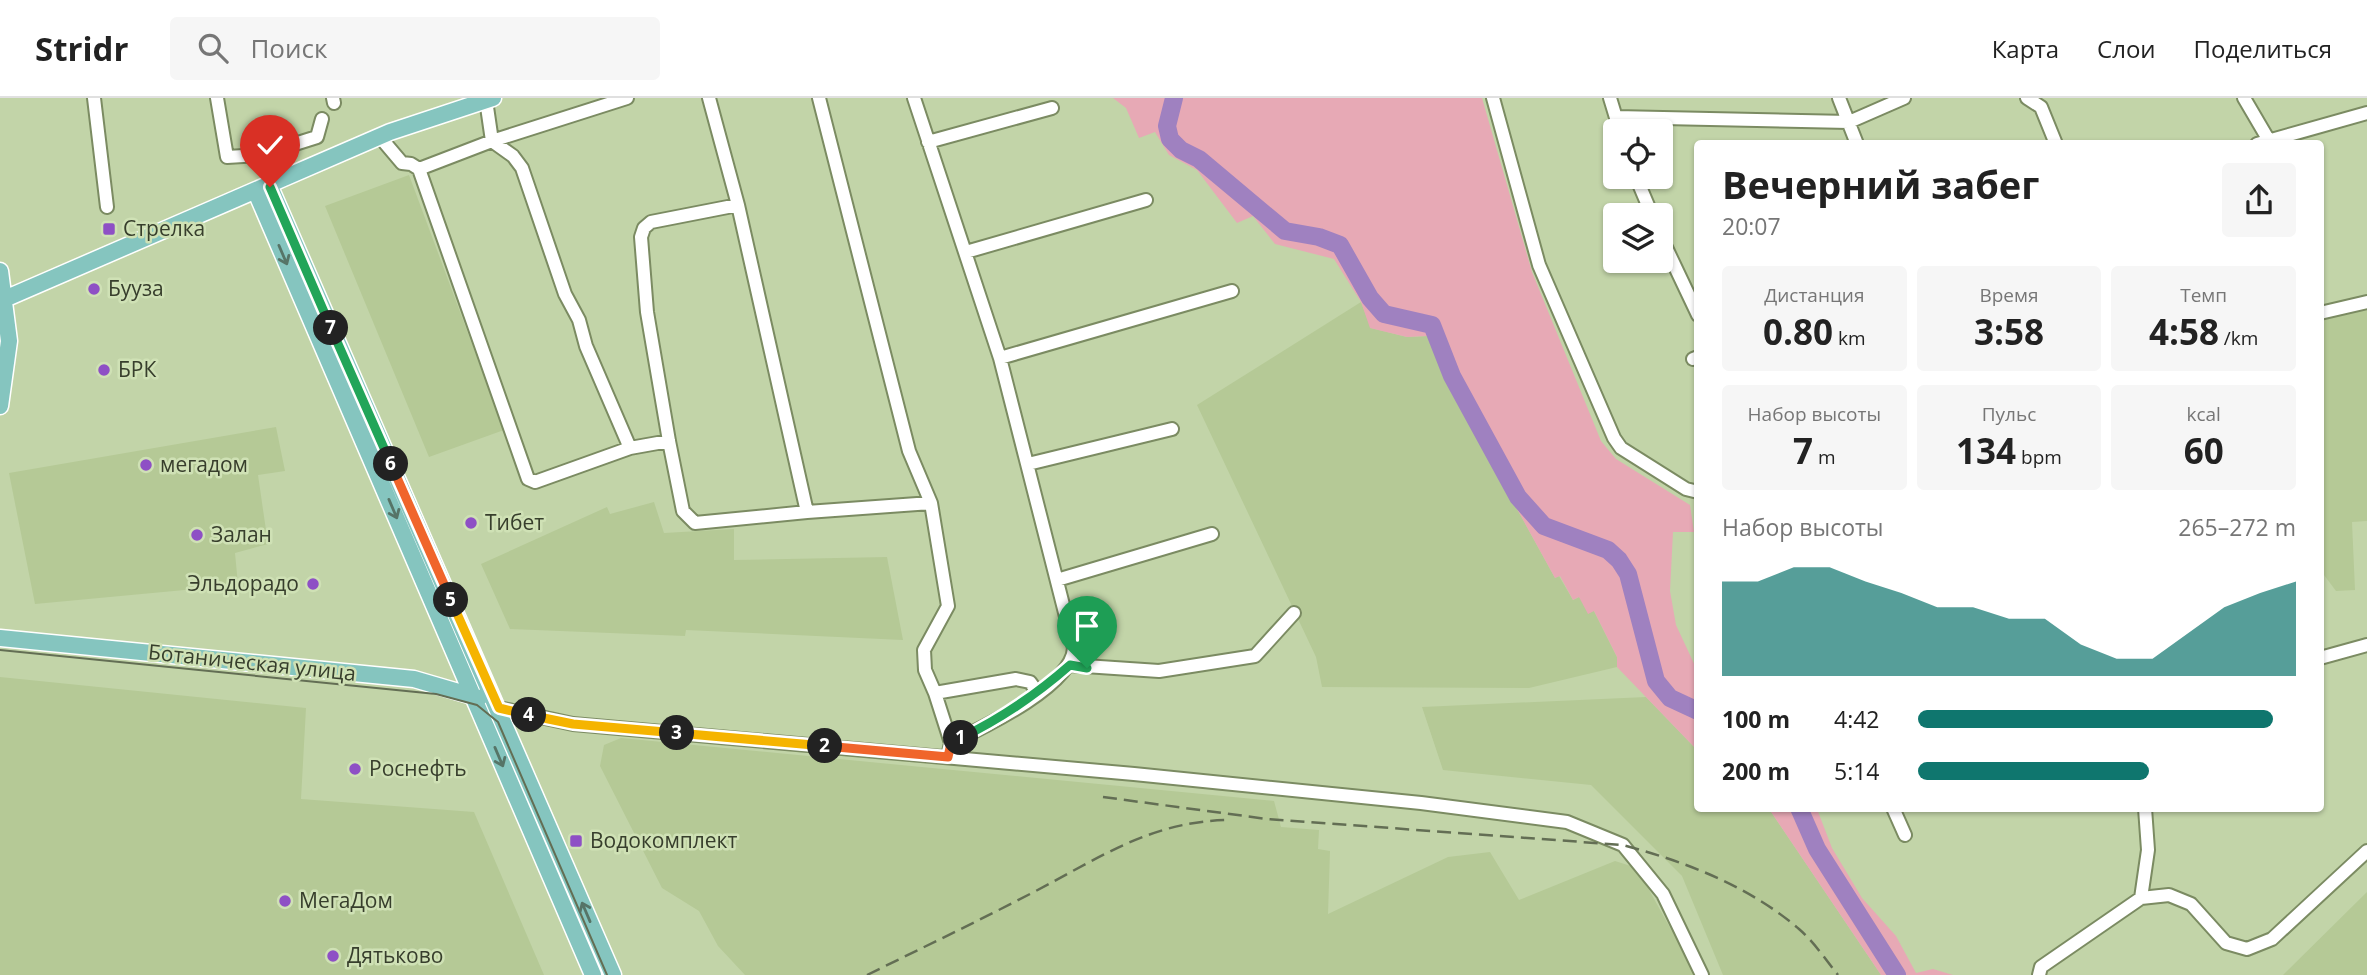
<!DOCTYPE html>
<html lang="ru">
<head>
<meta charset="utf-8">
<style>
	:root { --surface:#fff; --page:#f6f6f6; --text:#222; --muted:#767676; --line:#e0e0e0; --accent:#0f766e }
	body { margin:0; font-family:"Open Sans",sans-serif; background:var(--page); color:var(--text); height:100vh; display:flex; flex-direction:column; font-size:26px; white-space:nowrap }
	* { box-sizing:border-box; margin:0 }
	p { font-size:23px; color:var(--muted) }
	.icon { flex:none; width:38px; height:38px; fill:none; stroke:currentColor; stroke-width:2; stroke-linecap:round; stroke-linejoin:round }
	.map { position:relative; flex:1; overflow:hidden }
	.panel { position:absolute; left:1694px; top:42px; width:630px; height:672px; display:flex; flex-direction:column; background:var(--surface); border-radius:7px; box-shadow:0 2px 5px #0004 }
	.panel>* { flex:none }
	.fabs { position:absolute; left:1603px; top:21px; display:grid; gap:14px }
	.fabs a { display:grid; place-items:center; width:70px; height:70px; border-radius:7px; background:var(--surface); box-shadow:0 2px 5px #0004; font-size:35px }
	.pin { position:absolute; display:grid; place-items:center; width:60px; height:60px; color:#fff; margin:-72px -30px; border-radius:50% 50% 50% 0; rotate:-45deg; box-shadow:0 0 7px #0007 }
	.pin .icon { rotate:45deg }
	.km { position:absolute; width:35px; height:35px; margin:-18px; border-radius:50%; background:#222; color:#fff; font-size:19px; line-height:35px; text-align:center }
	.round { display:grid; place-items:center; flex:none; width:74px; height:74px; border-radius:7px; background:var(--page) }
	.head { display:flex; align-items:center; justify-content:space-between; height:119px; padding:0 28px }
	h1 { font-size:38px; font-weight:700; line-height:52px }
	.figures { display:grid; grid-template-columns:repeat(3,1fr); gap:10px; height:119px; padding:7px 28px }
	.figures div { display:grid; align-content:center; border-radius:7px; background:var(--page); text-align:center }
	.figures b { font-size:35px; font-weight:700 }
	.figures small { font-size:19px; font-weight:400 }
	.figures p { font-size:19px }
	.chart { height:196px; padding:14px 28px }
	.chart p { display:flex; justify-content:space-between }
	.chart svg { width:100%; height:126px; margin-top:7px; fill:var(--accent); opacity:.7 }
	ul { padding:0 28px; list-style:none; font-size:23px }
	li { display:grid; grid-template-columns:112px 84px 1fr; align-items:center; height:52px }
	li i { height:18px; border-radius:9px; background:var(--accent) }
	header { display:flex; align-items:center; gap:42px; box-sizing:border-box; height:98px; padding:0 35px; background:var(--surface); border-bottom:2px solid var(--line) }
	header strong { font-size:33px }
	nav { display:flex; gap:38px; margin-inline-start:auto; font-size:24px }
	.search { width:490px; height:63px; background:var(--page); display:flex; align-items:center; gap:18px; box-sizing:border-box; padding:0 24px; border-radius:7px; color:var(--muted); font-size:26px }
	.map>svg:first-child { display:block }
</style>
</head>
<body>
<header>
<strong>Stridr</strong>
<div class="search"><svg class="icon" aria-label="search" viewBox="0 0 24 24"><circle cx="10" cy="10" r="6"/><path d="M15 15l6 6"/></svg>Поиск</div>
<nav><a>Карта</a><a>Слои</a><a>Поделиться</a></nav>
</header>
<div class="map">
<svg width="2367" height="877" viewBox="0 0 2367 877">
	<rect width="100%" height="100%" fill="#c2d4a8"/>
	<path fill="#b5c996" d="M409,77L504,332L429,359L325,108Z
		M1361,204L1371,230L1407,239L1428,238L1468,322L1555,480L1559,478L1573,502L1579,499L1594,513L1617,559V569L1529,590L1322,589L1316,559L1197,307Z
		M2367,212V423L2352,424L2355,492L2336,493L2321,473V222Z
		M276,329L285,373L258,377L268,446L235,455L238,487L35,506L9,375Z
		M654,404L664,435L734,431V462L887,459L903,542L686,532L685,538L510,531L481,466L607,409L610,416Z
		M0,579L306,610L301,701L474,714L544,877H0Z
		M1646,599L1697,652L1698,710L1769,711L1881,877H1723L1682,778L1591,687L1443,672L1422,609Z
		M621,640L1274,703L1281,729L1319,732L1318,751L1330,753L1328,816L1448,759L1490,754L1519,802L1615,763L1637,770L1696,877H745L718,848L699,813L662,790L600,668L604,647Z
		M2367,794V877H2283Z"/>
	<path fill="#e7a9b5" d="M1113,0H1482L1532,174L1601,343L1616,361L1690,407L1694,434H1673L1670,493L1676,527L1697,572V652L1617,569V559L1594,513L1588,516L1579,499L1573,502L1560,478L1555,480L1468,322L1428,238L1407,239L1370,230L1361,204L1334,161L1275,146L1253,118L1237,125L1197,72L1169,57L1155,34L1139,40L1126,10Z
		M1769,711H1817L1832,750L1862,800L1896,838L1916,875L1933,871L1953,877H1881Z"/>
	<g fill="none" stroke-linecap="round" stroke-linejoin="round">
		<path stroke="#9f81c0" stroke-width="18" d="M1174,0L1167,28L1170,41L1181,52L1199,61L1285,133L1319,139L1340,147L1370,200L1384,216L1432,227L1452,278L1518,399L1544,428L1608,452L1619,462L1628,476L1656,583L1670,600L1698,613
			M1799,710L1817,751L1897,877"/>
		<defs>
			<path id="minor" d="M94,0L107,109
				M217,0L227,59L260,57L317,39L322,21
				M333,0L334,5
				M709,0L738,107L807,414L695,425L683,413L669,343L647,214L641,139L644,130L651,124L738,107
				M819,0L909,353L931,405
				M914,0L1000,260L1074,550C1072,588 982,630 951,645L948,659
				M1493,0L1539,167L1614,340L1621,350L1686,391L1698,394
				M1610,0L1620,33
				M1839,0L1857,46
				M2027,0L2041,9L2056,46
				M2244,0L2271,46
				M486,2L492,43L627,0
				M1616,19L1849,24L1904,0
				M380,39L402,65L411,66L419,71
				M928,44L1052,10
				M2257,46L2367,15
				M1636,79L1652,117
				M1661,139L1698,217
				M966,154L1146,102
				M2320,215L2367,204
				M1000,260L1232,193
				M1693,261L1698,259
				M630,350L586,248L579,222L565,196L522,70L513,58L492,43L419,71L528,381L535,384L630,350L669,343
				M1028,366L1172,331
				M807,414L931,405L948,508L924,552L925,572L935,595L1016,581L1030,584L1038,595
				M1057,482L1212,436
				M2320,560L2367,547
				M1070,567L1159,573L1255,558L1294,515
				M935,595L951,645
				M499,610L573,626L1134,676L1421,705L1567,724L1623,747L1663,796L1702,877
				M1893,710L1905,737
				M2141,800L2148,752L2145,710
				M2039,877L2041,869L2141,800L2169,797L2191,806L2226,845L2247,851L2272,841L2367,753"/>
			<path id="major" d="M270,89L613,877
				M256,94L593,877
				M0,173L9,243L0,308
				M0,203L390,34L493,0
				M0,540L414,581L479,600"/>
		</defs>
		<use href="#minor" stroke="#7b8b62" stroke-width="16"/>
		<use href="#major" stroke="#fff" stroke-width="19"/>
		<use href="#minor" stroke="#fff" stroke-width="12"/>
		<use href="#major" stroke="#85c5bf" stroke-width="16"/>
		<path stroke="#636e54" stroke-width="2" d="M0,552L436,596L477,607L498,624L607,877"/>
		<path stroke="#636e54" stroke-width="2.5" stroke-dasharray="14 7" stroke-linecap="butt" d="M1103,699L1267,721L1623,747C1686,764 1749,788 1799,831C1814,844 1826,862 1838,877
			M867,877C922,850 976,824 1030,796C1096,762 1150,723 1228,722"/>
	</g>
	<defs><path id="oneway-shaft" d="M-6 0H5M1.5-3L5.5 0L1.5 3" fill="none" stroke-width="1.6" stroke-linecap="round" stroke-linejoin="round" transform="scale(1.75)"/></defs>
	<g stroke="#567467">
		<use href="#oneway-shaft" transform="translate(283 157) rotate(67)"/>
		<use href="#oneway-shaft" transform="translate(393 411) rotate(67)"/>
		<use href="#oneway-shaft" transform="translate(499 659) rotate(67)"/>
		<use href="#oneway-shaft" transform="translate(586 814) rotate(-113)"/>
	</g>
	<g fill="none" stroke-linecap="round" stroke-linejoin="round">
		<defs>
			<path id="split-1" d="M961,640C1002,620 1036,597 1070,567L1087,570"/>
			<path id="split-2" d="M825,648L948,659L951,645L961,640"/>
			<path id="split-3" d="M677,635L825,648"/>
			<path id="split-4" d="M529,617L573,626L677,635"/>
			<path id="split-5" d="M451,502L499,610L529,617"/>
			<path id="split-6" d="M391,366L451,502"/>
			<path id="split-7" d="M331,230L391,366"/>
			<path id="split-8" d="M270,89L331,230"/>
		</defs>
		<use href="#split-1" stroke="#fff" stroke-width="14"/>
		<use href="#split-2" stroke="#fff" stroke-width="14"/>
		<use href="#split-3" stroke="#fff" stroke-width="14"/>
		<use href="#split-4" stroke="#fff" stroke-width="14"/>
		<use href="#split-5" stroke="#fff" stroke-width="14"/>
		<use href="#split-6" stroke="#fff" stroke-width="14"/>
		<use href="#split-7" stroke="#fff" stroke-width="14"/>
		<use href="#split-8" stroke="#fff" stroke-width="14"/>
		<use href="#split-1" stroke="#22a559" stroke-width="9"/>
		<use href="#split-2" stroke="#f0652b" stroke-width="9"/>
		<use href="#split-3" stroke="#f5b400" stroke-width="9"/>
		<use href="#split-4" stroke="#f5b400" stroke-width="9"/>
		<use href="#split-5" stroke="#f5b400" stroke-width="9"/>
		<use href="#split-6" stroke="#f0652b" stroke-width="9"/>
		<use href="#split-7" stroke="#22a559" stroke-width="9"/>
		<use href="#split-8" stroke="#22a559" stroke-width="9"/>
	</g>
	<g fill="#8e50c5" stroke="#cfe1b5" stroke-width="2.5">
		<rect x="102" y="124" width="14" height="14" rx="3.5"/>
		<circle cx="94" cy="191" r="7"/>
		<circle cx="104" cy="272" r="7"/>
		<circle cx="146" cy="367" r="7"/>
		<circle cx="471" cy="425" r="7"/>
		<circle cx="197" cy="437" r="7"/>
		<circle cx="313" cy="486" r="7"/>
		<circle cx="355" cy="671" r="7"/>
		<rect x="569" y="736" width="14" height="14" rx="3.5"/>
		<circle cx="285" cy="803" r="7"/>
		<circle cx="333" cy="858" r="7"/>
	</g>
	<g text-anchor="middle" stroke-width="5" stroke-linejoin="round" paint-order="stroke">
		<g font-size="21" fill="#373e2c" stroke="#cfe1b5" text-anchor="start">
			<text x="123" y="138">Стрелка</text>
			<text x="108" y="198">Бууза</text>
			<text x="118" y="279">БРК</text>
			<text x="160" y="374">мегадом</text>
			<text x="485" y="432">Тибет</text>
			<text x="211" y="444">Залан</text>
			<text x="299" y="493" text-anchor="end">Эльдорадо</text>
			<text x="369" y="678">Роснефть</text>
			<text x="590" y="750">Водокомплект</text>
			<text x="299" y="810">МегаДом</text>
			<text x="347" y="865">Дятьково</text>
		</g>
		<g font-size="21" fill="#373e2c" stroke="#cfe1b5">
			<text transform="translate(252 565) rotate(6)" y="7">Ботаническая улица</text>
		</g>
	</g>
</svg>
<div class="fabs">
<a><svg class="icon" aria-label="locate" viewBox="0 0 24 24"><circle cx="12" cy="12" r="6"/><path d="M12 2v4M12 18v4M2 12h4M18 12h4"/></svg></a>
<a><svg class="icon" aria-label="layers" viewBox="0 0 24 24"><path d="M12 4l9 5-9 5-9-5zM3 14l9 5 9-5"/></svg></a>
</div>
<div class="pin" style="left:1087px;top:570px;background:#1e9e55"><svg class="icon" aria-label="arrive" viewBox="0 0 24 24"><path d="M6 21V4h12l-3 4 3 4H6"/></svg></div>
<div class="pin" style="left:270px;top:89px;background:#d93025"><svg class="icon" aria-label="check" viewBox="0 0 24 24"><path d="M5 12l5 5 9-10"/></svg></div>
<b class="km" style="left:961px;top:640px">1</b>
<b class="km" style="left:825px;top:648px">2</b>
<b class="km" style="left:677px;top:635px">3</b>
<b class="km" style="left:529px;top:617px">4</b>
<b class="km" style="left:451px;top:502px">5</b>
<b class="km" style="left:391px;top:366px">6</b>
<b class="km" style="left:331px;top:230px">7</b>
<section class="panel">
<div class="head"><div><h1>Вечерний забег</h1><p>20:07</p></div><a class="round"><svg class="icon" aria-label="share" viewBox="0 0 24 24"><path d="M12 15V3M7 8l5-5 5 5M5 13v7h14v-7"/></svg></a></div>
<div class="figures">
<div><p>Дистанция</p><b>0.80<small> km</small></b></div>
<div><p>Время</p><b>3:58</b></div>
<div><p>Темп</p><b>4:58<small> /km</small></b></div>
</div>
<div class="figures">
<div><p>Набор высоты</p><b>7<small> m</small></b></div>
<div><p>Пульс</p><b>134<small> bpm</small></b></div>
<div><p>kcal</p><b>60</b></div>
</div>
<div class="chart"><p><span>Набор высоты</span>265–272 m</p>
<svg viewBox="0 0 160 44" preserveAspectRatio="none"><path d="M0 44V11L10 11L20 6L30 6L40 11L50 15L60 20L70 20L80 24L90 24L100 33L110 38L120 38L130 29L140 20L150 15L160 11V44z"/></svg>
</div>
<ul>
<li><b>100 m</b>4:42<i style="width:94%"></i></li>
<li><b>200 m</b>5:14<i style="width:61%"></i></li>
</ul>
</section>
</div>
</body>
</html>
